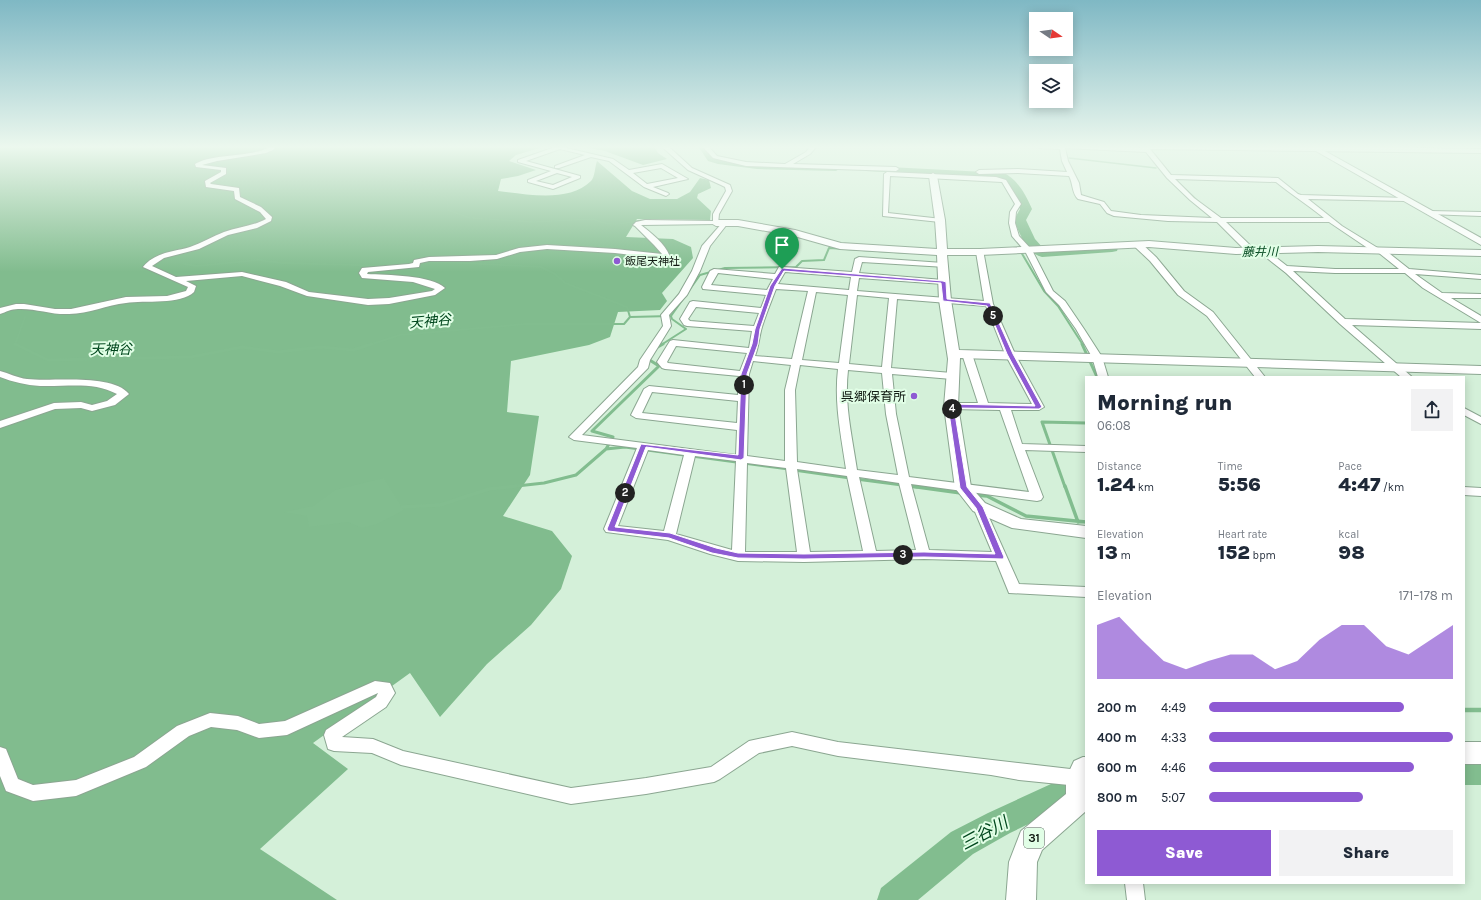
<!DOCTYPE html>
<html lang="en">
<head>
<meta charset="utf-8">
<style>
	:root { --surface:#fff; --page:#f2f2f3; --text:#1f2937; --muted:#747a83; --accent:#8e5ad3 }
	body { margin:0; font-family:Karla,"Noto Sans JP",sans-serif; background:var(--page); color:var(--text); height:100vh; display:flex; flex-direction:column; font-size:15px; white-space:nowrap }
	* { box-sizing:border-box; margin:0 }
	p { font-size:13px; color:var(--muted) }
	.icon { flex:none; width:22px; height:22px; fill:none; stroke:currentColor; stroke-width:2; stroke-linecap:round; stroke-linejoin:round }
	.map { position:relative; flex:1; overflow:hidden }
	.details { position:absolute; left:1085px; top:376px; width:380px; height:508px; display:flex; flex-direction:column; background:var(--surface); border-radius:0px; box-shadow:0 2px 10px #0003 }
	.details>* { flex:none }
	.needle { width:26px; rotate:103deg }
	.fabs { position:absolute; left:1029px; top:12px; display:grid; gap:8px }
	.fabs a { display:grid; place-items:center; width:44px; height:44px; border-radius:0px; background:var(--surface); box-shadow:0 2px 10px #0003; font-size:20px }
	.pin { position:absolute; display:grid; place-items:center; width:34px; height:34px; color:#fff; margin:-41px -17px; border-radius:50% 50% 50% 0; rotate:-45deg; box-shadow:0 0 4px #0007 }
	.pin .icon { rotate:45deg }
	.km { position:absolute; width:20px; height:20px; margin:-10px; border-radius:50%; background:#222; color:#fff; font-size:11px; line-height:20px; text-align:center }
	.round { display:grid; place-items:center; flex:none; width:42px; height:42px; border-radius:0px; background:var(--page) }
	.summary { display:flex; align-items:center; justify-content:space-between; height:68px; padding:0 12px }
	h1 { font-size:22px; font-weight:800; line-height:30px }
	.metrics { display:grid; grid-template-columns:repeat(3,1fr); gap:6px; height:68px; padding:4px 12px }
	.metrics div { display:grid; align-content:center }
	.metrics b { font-size:20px; font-weight:800 }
	.metrics small { font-size:11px; font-weight:400 }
	.metrics p { font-size:11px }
	.chart { height:112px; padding:8px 12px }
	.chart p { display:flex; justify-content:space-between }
	.chart svg { width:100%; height:72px; margin-top:4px; fill:var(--accent); opacity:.7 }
	.primary-button { display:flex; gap:8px; margin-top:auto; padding:8px 12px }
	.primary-button a { flex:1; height:46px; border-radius:0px; background:var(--accent); color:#fff; font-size:16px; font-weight:800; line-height:46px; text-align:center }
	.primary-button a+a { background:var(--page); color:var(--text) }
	ul { padding:0 12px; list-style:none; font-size:13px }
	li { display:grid; grid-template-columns:64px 48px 1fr; align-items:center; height:30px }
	li i { height:10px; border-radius:5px; background:var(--accent) }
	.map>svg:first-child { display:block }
</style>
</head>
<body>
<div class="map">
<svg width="1481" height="900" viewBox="0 0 1481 900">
	<rect width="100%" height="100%" fill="#d4f0d9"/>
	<path fill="#81bc8e" d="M0,146H546L516,155L509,161L536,170L518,176L501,179L498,191C526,194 569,203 591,181C595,177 595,166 597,161L632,191L650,199H677L690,192L700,178L709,180L711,188L698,194L697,198L711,211L710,220L637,219L626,237L673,239L691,247L693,258L662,293L667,301L660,310L618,312L610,337L589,345L511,361L507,412L539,416L530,475L503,516L552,531L572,556L561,589L531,625L487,664L440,717L410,673L313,743L348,769L260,849L337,900H0Z
		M578,146H654L658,153L667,159L643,165L605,151Z"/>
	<path fill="#82bd8f" d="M384,478L404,510L377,524L362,528L348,522L309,527L307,516L284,512L313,506L335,490Z"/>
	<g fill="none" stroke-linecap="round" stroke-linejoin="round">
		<path stroke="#82bd8f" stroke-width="1.5" d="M340,146L380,163L373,173L390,176L397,181L424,183L430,192L447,197L448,210L470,218L533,222L593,219C617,230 627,220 650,220
			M1020,146L1040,147
			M1069,158L1156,168
			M1175,179L1201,204"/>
		<path stroke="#82bd8f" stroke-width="2" d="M1021,252L1044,291L1058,306L1083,345
			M1029,253H1042
			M943,255H970
			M423,263L442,262L541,267L555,274L565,283L627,307L630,317
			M184,264L197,266L259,260L281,263L388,266
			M671,316L700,275L725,268L796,267L802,261L824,260L829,248L910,253
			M15,345L25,317
			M369,345L400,335L526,324H624L630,317L671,316L672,319L686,329L661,345"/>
		<path stroke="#82bd8f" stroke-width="3" d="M15,344L48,360L191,357L242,347L278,352L320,347L353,350L372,344
			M1082,344L1097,377
			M656,348L663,344
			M606,449L613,437L592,431L659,366L648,359L649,358
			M794,470L850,478
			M856,479L902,485
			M909,486L917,487
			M507,487L544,483L576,475L606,449L625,447L789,469
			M1065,487L1042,422L1086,423"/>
		<path stroke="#82bd8f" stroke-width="3.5" d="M910,486L961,493
			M1065,486L1078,522
			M975,495L987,496L1026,516L1086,522
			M402,507L440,505L489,489L516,486"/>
		<path stroke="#82bd8f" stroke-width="4.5" d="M1464,710H1481"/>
		<path fill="#82bd8f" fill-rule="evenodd" d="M695,146H707L716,157L719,158L757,163L836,165L841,168L836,171L757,169L718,164L708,161L700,149Z
			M870,166L1004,173C1018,180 1026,195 1032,209L1026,220L1035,239L1043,248L1112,244L1117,245L1118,248L1117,251L1112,252L1042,257C1026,253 1020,234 1014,220L1020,209C1015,197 1010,184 998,178L866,171L865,169Z
			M1464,759H1481V785H1464Z
			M1086,773V801L1066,806L1010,833L973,854L918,900H877L881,888L951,832L988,813L1051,784Z"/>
		<defs>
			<path id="street" d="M270,146H276L273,150L266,153L217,161L202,165L226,168V174L210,183L211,184L239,188L240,197L261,207L272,217L271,221L257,228L228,235L199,249L164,258L152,266L176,277L242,272L286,282L309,292L368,299L389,298L432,291L435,289L413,282L362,278L359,273L362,268L409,264L413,263L414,260L429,257L496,255L519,248L547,245L615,249L662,254L654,245L635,226L633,225L636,222L645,220L713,221V214L726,191L725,187L721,185L688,170L661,146L669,147L692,168L730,185L732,191L719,214L718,224L641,225C651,233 666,244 670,257L666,259L615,253L547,249L520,252L497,259L470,261H429L420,263L419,267L368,272L367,274C386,275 432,275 445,288L435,295L389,304L368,305L307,296L280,286L242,276L186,281L196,286L194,292C181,305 144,300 126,303C107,305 89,314 69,314C52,315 35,308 18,309C11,309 6,312 0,314V308L16,304H24L55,309H71L126,297L167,296L186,291L188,287L143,267C155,252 173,252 190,247C202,243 213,236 224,232C238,227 253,226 266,219L260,212L235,199L234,191L206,187L205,181L221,172V170L196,167L195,164C211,153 259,157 270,146Z
				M558,146L613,159L629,170L662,164L688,179L653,187L668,193L669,194L666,196L644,187L609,161L591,157L559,168H555V166L585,155L560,149L526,161L580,176V178L553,189L528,182V180L551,171L518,162V160ZM661,168L678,178L647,184L633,173ZM557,173L572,177L553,185L536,181Z
				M702,146H708L717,156L746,162L785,164L806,152L811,146H817L810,154L793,164L896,167L899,169L896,171L746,166L713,158Z
				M1036,146H1093L1144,148L1142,146H1315L1481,149V153L1150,149L1171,175L1278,178L1298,194L1301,195L1407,198L1408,199L1405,201L1308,199L1342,226L1381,250H1385L1409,269L1481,275V279L1415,274L1442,293L1481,294V298H1451L1481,316V323L1423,288L1405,273H1335L1293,271L1345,319L1481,323V329L1352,325L1412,377H1401L1340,324L1286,273L1258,251L1262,249H1265L1287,266L1335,269H1399L1379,253H1375L1329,222H1226L1254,249L1255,251L1251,253H1248L1217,222L1168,221L1114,216L1107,213L1100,204L1078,199C1072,194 1073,183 1069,176L1018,173L979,174L976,172L979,170L1018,169L1067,172L1062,161L1060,149L1039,148ZM1065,148L1146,152L1167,178L1190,200L1212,218L1141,215L1111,211L1104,202L1081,195L1079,183L1068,161ZM1175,179L1276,182C1292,195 1308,205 1324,218H1221L1194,198Z
				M887,172L996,177L1006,180L1021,204L1016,212L1015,223L1019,236L1032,250L1053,291L1065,301L1084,329L1102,357L1108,377H1098L1092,357L1076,329L1059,305L1046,292L1025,251L1012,236L1009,223L1010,212L1015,204L1002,182L890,176L888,213L942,219V221L940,222L883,216L884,174Z
				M1429,211L1481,212V216L1427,214V212Z
				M725,221L728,223L710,246L700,271L687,295L669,315L671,326L650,360L648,368L582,435L736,455L737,430L636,418L631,415L644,389L649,386L738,395L739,376L665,369L662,368L657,362L670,341L673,340L749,348L752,331L687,326L684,325L680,319L690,302L693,301L761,308L766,295L703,289L702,287L710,271L714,269L775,274L779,267H782L852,272L855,259L859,257L943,263H946V267L862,262L859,273L943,280L947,282L943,284L859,278L857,291L984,301L976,252L980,250H983L993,304L1015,354L1044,407L1039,410H1011L1022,444L1086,446V452L1025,450L1043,497L1041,500L1037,501L911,484L929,550L992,552L973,507L975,504H983L1019,584L1086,587V597L1009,593L996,561L924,559L804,562L738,561L710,554L668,540L606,532L604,529L637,448L574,440L569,437L638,367L640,360L663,326L661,315L679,294L692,271L702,246L723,222ZM785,272L851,277L849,290L778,284ZM718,273L773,279L767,290L711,285ZM776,289L808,291L792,359L755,356C759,346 759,337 762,327C766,314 771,302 776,289ZM816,292L848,295L839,363L802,360ZM857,295L889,298L882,367L849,364ZM897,299L986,306L1005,354L1032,404L988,403L972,354L967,351L962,354L978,403H951L946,406L951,409L1000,410L1029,492L909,477L896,414L892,374L952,379L957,376L952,373L891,368ZM696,307L759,313L754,326L690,321L688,319ZM676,346L747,353L740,371L668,363L667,362ZM753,361L791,365L785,390V461L747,456L749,374ZM800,365L838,369C834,403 841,435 846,469L797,462L795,390ZM848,370L882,373L886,414L898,475L857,470C852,436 844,404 848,370ZM652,392L738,401L737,423L642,413ZM648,450L684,455L664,531L618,526ZM695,456L736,461L732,550L676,534ZM747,463L786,468L797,552H745ZM797,469L847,476L863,551L810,552ZM859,477L899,483L916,550L876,551Z
				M1134,242H1140L1156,257L1184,291L1213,312L1265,377H1255L1207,316L1178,295L1150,261L1134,246Z
				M0,371C9,373 17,378 27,379C52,382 112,373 129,394L115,405L92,411L81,408L55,409L0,428V421L54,403L81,402L92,405L107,401L117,394C93,381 66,387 40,386C26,385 13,382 0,377Z
				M1464,408L1481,417V424L1464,415Z
				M1464,487L1481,488V496L1464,495Z
				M375,681L390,683L395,693L386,707L342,737L373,739L403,751L571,788L646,778L711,767L749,741L792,732L838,742L1079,770L1085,773V783L1079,786L1019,780L991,775L838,756L792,746L759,753L720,779L714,782L646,794L571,804L401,765L372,753L334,751L328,749L324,735L326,730L376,697L378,693L287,735L259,738L237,730L211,727L189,736L146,767L76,796L33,801L6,791L0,776V747L6,749L18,779L33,785L76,780L134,757L177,726L210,713L238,716L259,724L285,721Z
				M1125,883H1143L1145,900H1127Z"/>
			<path id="secondary" d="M1307,146H1316L1481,238V245Z
				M933,173L937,176L945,220L947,249H980L1149,241L1236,248L1318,246L1481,250V256L1318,252L1236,254L1149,247L980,255H947L951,300L959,350L1481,366V374L960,358L958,406L971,487L985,503L1021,519L1086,526V538L1012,528L973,511L955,488L944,406L948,359L939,300L937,255L840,249L794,236L738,226H716L711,223L716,220H738L795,230L841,243L937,249L935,220L929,176Z"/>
			<path id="primary" d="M1464,742H1481V764H1464Z
				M1083,757H1086V811L1042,850L1037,862L1036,900H1006L1009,862L1021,831L1066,794V778L1074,761Z"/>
		</defs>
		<use href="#street" stroke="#8ba691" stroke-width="2"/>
		<use href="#secondary" stroke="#8ba691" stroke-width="2"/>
		<use href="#primary" stroke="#8ba691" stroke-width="2"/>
		<use href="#street" fill="#fff" fill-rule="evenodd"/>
		<use href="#secondary" fill="#fff" fill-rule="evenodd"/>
		<use href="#primary" fill="#fff" fill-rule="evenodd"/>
	</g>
	<linearGradient id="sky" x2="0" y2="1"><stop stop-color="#7fb8c4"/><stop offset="0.54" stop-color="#ecf8ee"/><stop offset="1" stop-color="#ecf8ee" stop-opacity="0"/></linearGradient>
	<rect width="1481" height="272" fill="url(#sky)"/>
	<path fill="#8e5ad3" stroke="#fff" fill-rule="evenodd" d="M782,268L943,281L946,282L947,299L990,303L1013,354L1042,407L1039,409L954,408L967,487L983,507L1004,557L1003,559L924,557L804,559L738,558L712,553L669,538L608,531L607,529L641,444L738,455L741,374L752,344L755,329L770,286ZM784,271L941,283L943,301L987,306L1007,354L1035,406L951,404L948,406L960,488L976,508L995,554L924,552L804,554L738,553L716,548L670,533L615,527L646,447L741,460L744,458L747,374L758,344L760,329L775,286Z"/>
	<g fill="#8e5ad3" stroke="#e1fee6" stroke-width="1.5">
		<circle cx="617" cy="261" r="4"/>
		<circle cx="914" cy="396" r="4"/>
	</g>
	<g text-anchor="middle" stroke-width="4" stroke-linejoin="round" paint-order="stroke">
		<g font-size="11" fill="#111b13" stroke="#e1fee6" text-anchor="start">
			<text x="625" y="265">飯尾天神社</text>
		</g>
		<g font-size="12" font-style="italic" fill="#00471d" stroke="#e1fee6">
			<text transform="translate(1260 252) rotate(-1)" y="4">藤井川</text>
		</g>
		<rect fill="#e1fee6" stroke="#4f5f52" stroke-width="1" x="1024" y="828" width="20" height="20" rx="3"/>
		<g font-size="12" font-weight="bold" fill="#111b13">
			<text x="1034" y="842">31</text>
		</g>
		<g font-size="13" fill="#111b13" stroke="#e1fee6" text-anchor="end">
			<text x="906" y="401">呉郷保育所</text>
		</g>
		<g font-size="14" font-style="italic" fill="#00471d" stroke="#e1fee6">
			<text transform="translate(430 321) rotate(-5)" y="5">天神谷</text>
			<text transform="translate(111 349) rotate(-1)" y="5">天神谷</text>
		</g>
		<g font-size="17" font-style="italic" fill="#00471d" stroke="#e1fee6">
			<text transform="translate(984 833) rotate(-28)" y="6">三谷川</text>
		</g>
	</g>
</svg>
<div class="fabs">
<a><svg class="needle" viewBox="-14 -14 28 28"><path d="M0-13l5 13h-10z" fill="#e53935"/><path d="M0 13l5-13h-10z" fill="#747a83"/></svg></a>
<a><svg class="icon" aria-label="layers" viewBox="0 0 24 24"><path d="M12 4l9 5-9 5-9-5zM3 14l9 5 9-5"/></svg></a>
</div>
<div class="pin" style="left:782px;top:269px;background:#1e9e55"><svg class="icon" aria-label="arrive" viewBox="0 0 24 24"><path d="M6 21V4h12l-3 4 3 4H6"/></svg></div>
<b class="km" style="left:744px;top:385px">1</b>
<b class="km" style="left:625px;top:493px">2</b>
<b class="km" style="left:903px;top:555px">3</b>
<b class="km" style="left:952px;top:409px">4</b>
<b class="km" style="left:993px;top:316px">5</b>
<section class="details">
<div class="summary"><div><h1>Morning run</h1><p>06:08</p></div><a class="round"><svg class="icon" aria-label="share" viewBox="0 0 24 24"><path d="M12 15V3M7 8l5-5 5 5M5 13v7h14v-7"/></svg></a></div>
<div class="metrics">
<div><p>Distance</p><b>1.24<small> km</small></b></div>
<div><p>Time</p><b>5:56</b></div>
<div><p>Pace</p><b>4:47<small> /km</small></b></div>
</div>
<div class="metrics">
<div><p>Elevation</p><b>13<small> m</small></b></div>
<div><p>Heart rate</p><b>152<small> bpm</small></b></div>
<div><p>kcal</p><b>98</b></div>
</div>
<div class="chart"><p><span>Elevation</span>171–178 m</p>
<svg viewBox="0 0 160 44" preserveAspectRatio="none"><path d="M0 44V11L10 6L20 20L30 33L40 38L50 33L60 29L70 29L80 38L90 33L100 20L110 11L120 11L130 24L140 29L150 20L160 11V44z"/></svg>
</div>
<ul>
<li><b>200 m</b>4:49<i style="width:80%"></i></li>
<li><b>400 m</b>4:33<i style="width:100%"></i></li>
<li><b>600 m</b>4:46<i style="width:84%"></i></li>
<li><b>800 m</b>5:07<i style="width:63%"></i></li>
</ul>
<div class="primary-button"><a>Save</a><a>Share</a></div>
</section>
</div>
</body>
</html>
